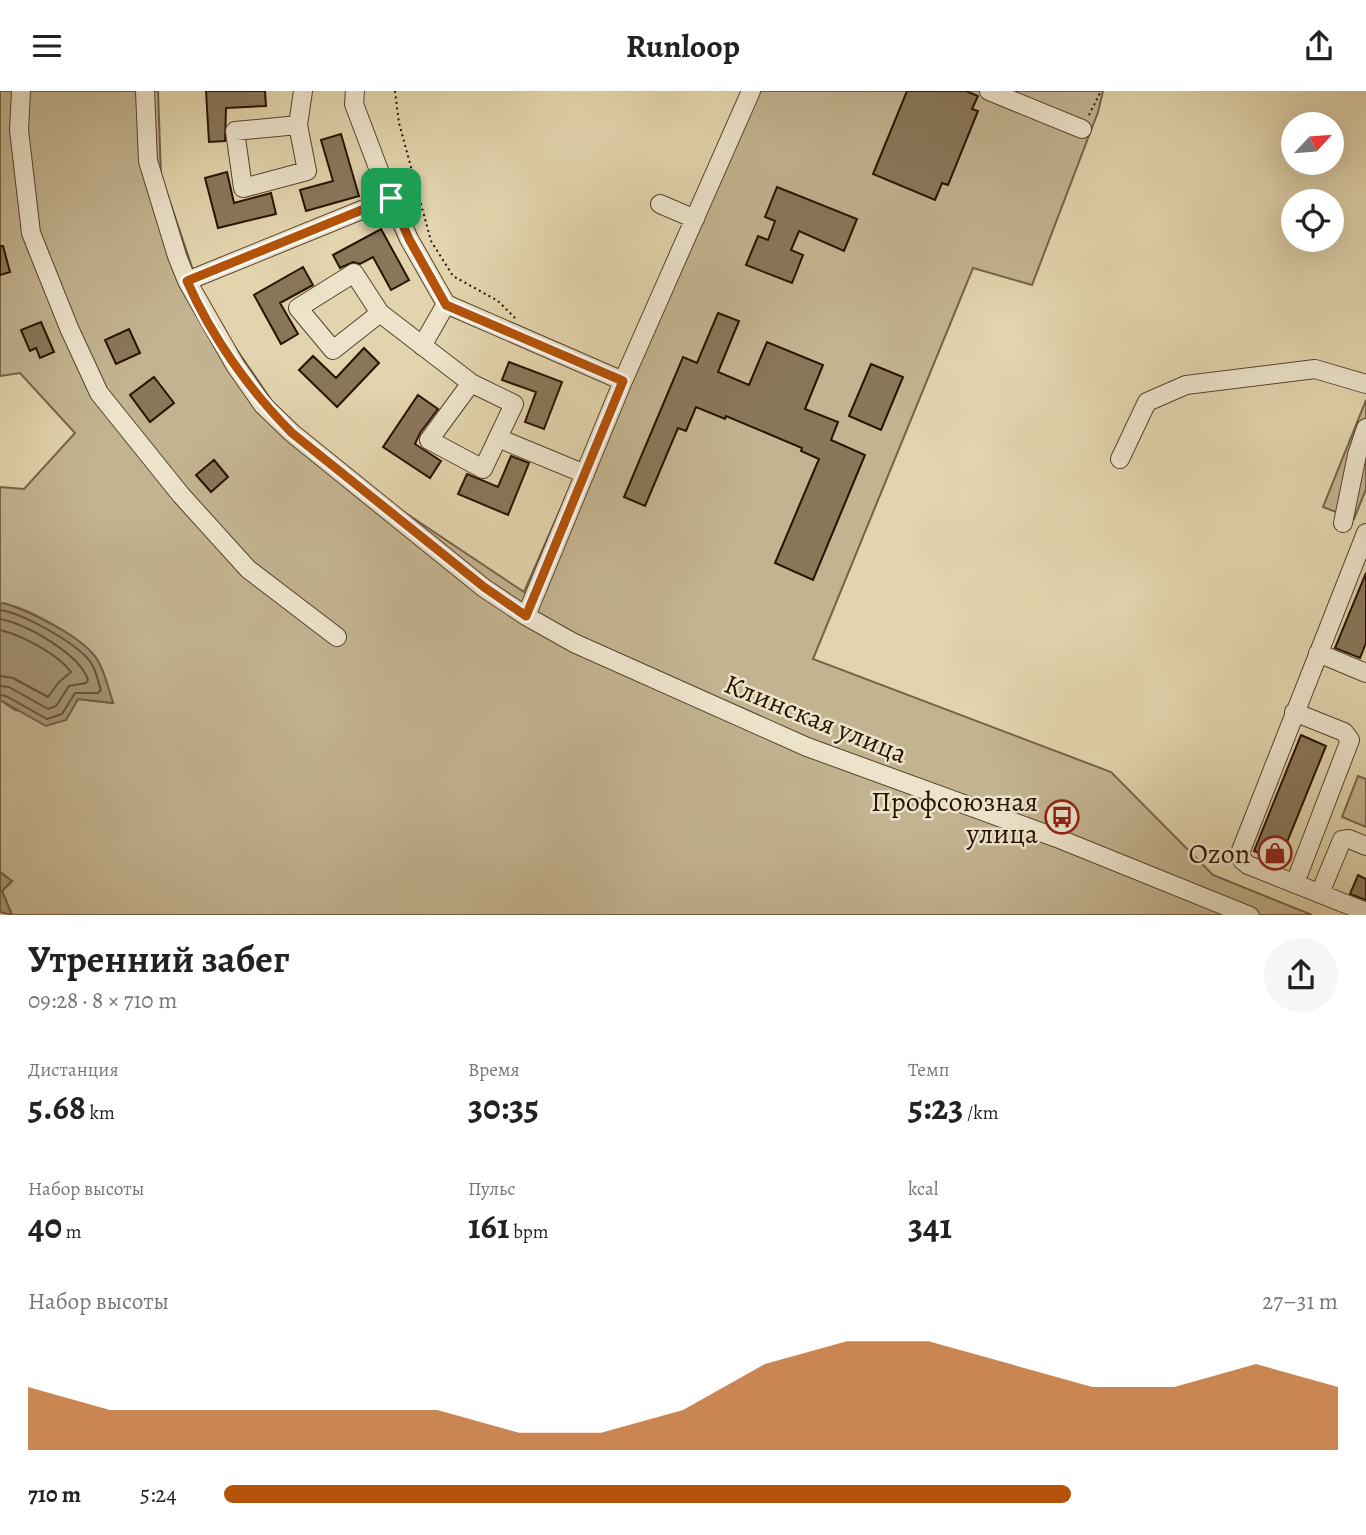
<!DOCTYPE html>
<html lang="ru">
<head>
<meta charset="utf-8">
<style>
	:root { --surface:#fff; --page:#f6f6f6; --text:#222; --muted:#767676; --accent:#b45309 }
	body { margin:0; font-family:Alegreya,serif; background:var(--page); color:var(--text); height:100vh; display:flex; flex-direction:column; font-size:26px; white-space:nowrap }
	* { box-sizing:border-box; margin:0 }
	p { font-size:23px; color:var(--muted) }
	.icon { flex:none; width:38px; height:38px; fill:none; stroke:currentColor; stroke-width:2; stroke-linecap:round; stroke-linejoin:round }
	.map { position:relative; height:824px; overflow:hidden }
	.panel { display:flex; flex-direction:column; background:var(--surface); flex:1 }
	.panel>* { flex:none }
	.needle { width:46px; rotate:64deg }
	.tools { position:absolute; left:1281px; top:21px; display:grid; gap:14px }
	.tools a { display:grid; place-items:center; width:63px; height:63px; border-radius:50%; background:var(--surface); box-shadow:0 7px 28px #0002; font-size:35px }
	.pin { position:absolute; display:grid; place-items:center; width:60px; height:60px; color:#fff; margin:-30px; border-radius:14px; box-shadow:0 4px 10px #0006 }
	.round { display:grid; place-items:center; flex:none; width:74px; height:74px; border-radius:37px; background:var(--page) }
	.summary { display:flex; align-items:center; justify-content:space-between; height:119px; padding:0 28px }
	h1 { font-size:38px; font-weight:700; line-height:52px }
	.stats { display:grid; grid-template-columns:repeat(3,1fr); gap:10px; height:119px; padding:7px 28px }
	.stats div { display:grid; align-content:center }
	.stats b { font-size:35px; font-weight:700 }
	.stats small { font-size:19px; font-weight:400 }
	.stats p { font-size:19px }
	.chart { height:196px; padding:14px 28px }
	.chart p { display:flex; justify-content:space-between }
	.chart svg { width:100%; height:126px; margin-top:7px; fill:var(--accent); opacity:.7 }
	ul { padding:0 28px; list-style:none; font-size:23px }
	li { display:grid; grid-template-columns:112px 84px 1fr; align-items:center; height:52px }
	li i { height:18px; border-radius:9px; background:var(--accent) }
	header { display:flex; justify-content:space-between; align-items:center; height:91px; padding:0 28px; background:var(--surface); font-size:32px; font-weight:700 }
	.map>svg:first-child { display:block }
</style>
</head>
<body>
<header><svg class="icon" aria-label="menu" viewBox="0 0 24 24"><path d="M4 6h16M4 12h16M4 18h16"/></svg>Runloop<svg class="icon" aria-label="share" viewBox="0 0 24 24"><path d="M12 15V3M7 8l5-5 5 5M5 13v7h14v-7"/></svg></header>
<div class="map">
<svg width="1366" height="825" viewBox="0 0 1366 825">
	<rect width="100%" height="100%" fill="#e2d4ad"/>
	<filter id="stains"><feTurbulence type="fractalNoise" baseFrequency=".00286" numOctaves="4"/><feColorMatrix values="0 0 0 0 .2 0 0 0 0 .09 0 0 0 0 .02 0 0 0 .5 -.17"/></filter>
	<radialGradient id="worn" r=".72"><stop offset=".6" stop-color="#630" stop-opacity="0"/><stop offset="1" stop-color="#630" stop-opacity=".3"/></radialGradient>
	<path fill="#c3b390" stroke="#766348" stroke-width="2" d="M0,0H158L161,84L203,209L278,319L371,399L524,501L743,0H1103L1098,21L1032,194L973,177L813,568L1111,681L1213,784L1312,824H12L2,800L12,790L0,781V609L15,619L66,629L78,608L113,612C108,598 105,582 98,570C88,551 21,511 0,513V396L24,398L75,342L20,282L0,285Z
		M1366,309V398L1354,428L1323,416Z
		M1358,685L1366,688V736L1342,726Z"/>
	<path fill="#a39273" stroke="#725f45" stroke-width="2" d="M4,512C30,521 85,546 98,570C105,582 109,599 113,612L78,608L66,629L46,635L0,609V513Z
		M0,781L12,790L2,800L12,824L0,821Z"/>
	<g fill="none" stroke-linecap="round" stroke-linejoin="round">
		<path stroke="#66523a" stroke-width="2" d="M0,519C22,522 79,553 91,572C96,579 98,591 101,599L98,602H75L62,623L47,628L6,605L0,604
			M0,528C26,533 80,563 88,589L86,592L69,595L56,615L48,618L9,596L0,595
			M0,539C21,544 58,563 71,581L59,591L48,606L13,587L0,585"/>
	</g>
	<path fill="#89775a" stroke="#291301" stroke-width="2" d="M206,0H265L266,15L226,17L225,50L209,51Z
		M907,0H966L978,5L972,18L978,20L948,94L942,92L935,109L873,83Z
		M341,43L359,105L306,120L300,99L333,90L321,49Z
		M227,81L234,112L271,102L276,123L218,137L205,87Z
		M777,96L857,128L844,160L799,140L791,159L803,164L792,192L746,174L758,145L768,149L775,130L765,126Z
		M381,138L409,189L391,199L373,166L360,173L353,171L340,177L333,164Z
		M0,155H3L10,181L0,184Z
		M303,176L313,194L280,212L298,243L281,253L254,204Z
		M718,222L739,230L718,281L749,294L767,251L823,274L805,318L838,331L831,349L865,364L813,489L775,472L819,368L801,360L802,357L726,325L725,328L696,316L686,340L678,337L645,415L624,406L683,266L697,272Z
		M41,231L54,261L40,267L36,257L30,260L21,239Z
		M129,238L140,262L116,273L105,249Z
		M364,257L379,272L337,316L299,279L313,265L336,287Z
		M509,271L562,291L544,338L525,331L536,301L502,289Z
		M871,273L903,286L881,339L849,325Z
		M154,286L174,312L150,331L130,304Z
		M418,304L438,318L420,342L415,353L441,370L430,387L383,356Z
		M511,365L529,372L508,424L458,403L467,383L498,396Z
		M214,369L228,386L211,401L196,384Z
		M1366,482V552L1360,567L1335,557Z
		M1301,644L1326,655L1279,771L1254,760Z
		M1358,784L1366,788V809L1350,803Z"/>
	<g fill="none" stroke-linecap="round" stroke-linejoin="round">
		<defs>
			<path id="minor" d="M21,0L19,39L31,142L69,237L99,302L181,404L248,478L337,546
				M145,0L148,70L177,165L187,190L235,274L263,314L292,342L484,497L526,525L574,552L807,656L1057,747L1250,825
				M355,0L354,13L380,82L409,148L446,213L623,290
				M989,0L1082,38
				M298,34L235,40L243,97L307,80L298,34L303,0
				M660,113L695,128
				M187,190L391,107
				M380,222L354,182L298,217L333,259L380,222L471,292L514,313L483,378L429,349L471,292
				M422,255L446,213
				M498,347L585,383
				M1120,368L1147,311L1186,294L1315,278L1366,293
				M1343,432L1357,364L1366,337
				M1366,442L1240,762L1242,769L1248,774L1366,821
				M526,525L623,290L751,0
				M1318,562L1366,582
				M1294,621L1344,641L1350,649L1295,792
				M1320,802L1342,749L1349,748L1366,755"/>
		</defs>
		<use href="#minor" stroke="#57432c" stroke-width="20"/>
		<path stroke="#291301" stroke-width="2" stroke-dasharray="2 3.5" stroke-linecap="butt" d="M395,0L399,32L431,150L453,185L498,210L515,227
			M1089,24L1101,0"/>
		<use href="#minor" stroke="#ece3ca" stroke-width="18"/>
	</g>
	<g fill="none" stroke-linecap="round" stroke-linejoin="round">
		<defs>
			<path id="route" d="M391,107L409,148L446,214L623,290L526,525L484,496L292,342C250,300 211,245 187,190Z"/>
		</defs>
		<use href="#route" stroke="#fff" stroke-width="14"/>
		<use href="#route" stroke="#b45309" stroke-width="9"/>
	</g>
	<defs>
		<symbol id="bus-ring" viewBox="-11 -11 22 22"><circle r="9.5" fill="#ece3ca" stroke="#8f2418" stroke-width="1.5"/><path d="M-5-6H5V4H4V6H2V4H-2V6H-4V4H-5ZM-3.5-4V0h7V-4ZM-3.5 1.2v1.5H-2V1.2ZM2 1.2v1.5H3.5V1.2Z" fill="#8f2418"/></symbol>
		<symbol id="shop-ring" viewBox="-11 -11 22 22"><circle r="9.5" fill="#ece3ca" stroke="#8f2418" stroke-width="1.5"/><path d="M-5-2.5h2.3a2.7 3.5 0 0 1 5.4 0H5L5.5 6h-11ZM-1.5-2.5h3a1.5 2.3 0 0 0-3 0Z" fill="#8f2418"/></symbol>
	</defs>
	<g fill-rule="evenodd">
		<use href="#bus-ring" x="1043" y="707" width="38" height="38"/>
		<use href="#shop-ring" x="1256" y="743" width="38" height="38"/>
	</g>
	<g text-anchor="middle" stroke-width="5" stroke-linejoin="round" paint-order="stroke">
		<g font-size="28" fill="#291301" stroke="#ece3ca">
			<text transform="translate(816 627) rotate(22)" y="10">Клинская улица</text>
		</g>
		<g font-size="28" fill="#291301" stroke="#ece3ca" text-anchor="end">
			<text x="1038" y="720">Профсоюзная<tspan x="1038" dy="32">улица</tspan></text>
			<text x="1250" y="772">Ozon</text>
		</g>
	</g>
	<rect width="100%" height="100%" filter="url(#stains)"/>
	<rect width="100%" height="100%" fill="url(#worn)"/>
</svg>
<div class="tools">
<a><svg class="needle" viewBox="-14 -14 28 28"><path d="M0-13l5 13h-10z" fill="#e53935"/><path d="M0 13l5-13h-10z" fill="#767676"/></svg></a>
<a><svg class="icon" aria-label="locate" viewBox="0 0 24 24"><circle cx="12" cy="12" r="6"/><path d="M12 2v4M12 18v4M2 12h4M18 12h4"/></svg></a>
</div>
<div class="pin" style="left:391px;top:107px;background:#1e9e55"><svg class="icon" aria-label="arrive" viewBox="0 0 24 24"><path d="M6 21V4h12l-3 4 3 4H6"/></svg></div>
</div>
<section class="panel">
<div class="summary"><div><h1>Утренний забег</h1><p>09:28 · 8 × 710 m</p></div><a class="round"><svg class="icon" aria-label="share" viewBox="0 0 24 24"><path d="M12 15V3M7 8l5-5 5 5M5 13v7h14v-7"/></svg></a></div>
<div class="stats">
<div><p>Дистанция</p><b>5.68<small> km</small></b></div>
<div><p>Время</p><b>30:35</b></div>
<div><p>Темп</p><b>5:23<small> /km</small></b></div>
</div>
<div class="stats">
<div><p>Набор высоты</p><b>40<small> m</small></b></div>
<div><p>Пульс</p><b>161<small> bpm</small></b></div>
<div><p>kcal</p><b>341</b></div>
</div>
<div class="chart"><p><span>Набор высоты</span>27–31 m</p>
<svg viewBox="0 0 160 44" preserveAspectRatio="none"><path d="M0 44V22L10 30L20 30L30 30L40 30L50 30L60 38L70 38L80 30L90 14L100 6L110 6L120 14L130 22L140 22L150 14L160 22V44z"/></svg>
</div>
<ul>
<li><b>710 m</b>5:24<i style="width:76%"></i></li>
</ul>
</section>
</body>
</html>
